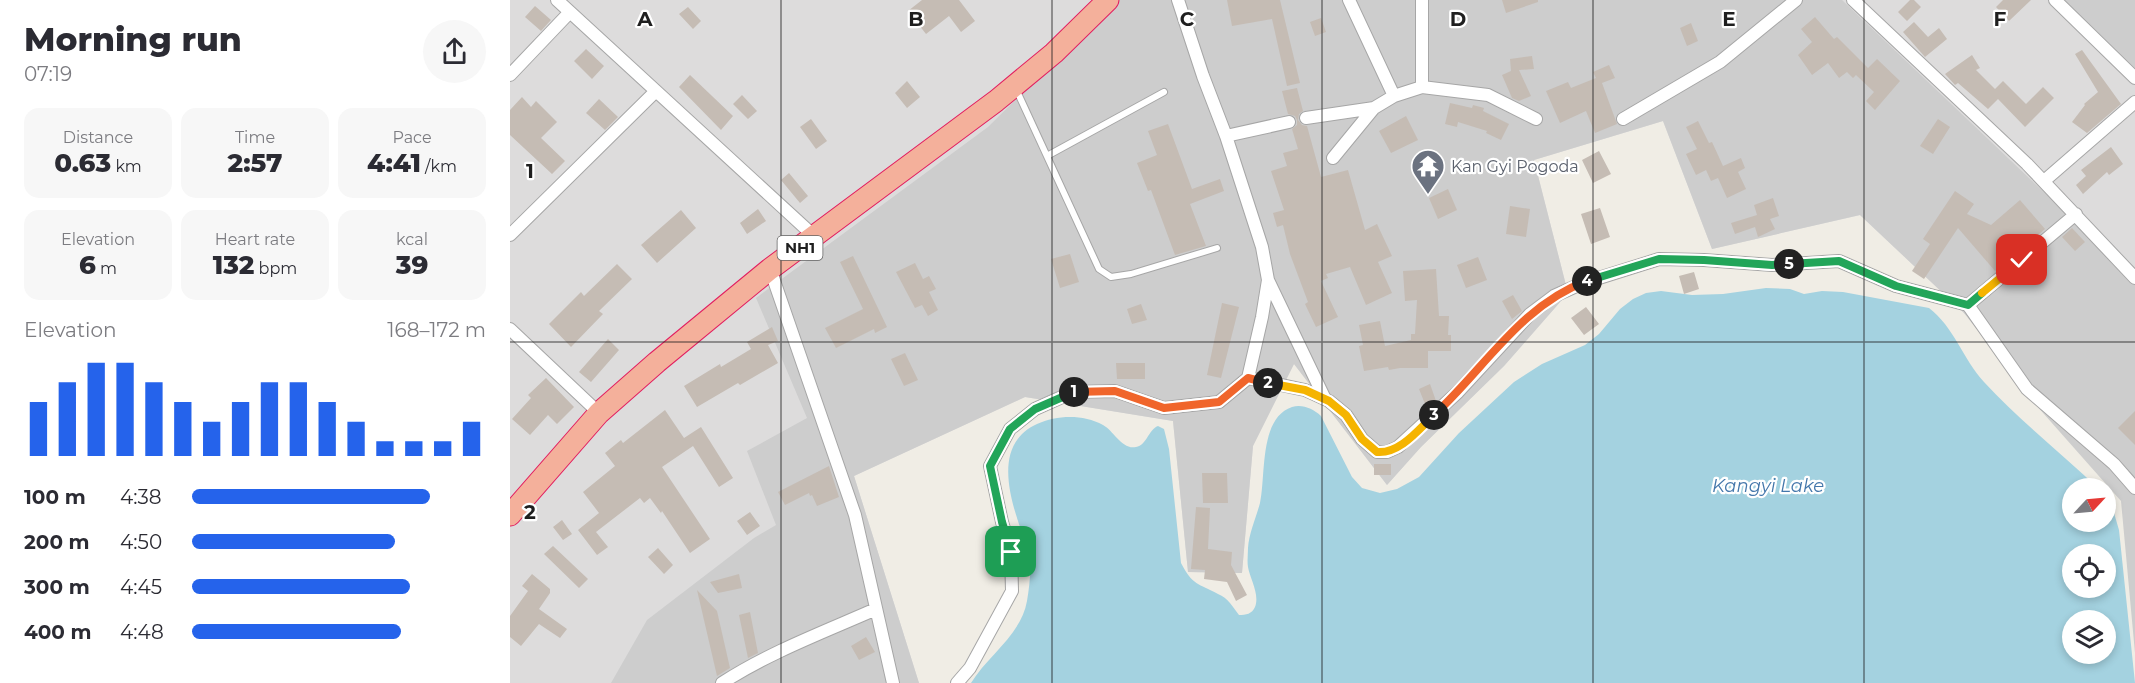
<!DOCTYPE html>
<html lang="en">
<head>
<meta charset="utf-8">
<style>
	:root { --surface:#fff; --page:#f7f7f7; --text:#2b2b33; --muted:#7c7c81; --accent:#2563eb }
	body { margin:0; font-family:Montserrat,sans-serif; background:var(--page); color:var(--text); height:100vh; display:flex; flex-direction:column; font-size:22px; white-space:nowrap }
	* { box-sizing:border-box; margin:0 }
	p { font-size:20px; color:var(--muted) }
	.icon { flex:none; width:33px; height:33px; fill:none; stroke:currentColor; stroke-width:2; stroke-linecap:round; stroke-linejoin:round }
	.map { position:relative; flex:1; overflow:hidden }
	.details { display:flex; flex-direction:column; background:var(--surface); width:510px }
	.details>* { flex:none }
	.needle { width:39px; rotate:64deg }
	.fabs { position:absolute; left:1552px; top:478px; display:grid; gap:12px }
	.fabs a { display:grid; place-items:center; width:54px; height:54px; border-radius:50%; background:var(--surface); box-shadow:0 3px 9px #0003; font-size:30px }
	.pin { position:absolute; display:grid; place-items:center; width:51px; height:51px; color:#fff; margin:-26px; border-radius:12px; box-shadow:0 3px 9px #0006 }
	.km { position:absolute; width:30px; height:30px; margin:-15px; border-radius:50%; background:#222; color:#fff; font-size:16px; line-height:30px; text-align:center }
	.round { display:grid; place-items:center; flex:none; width:63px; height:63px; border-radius:32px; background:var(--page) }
	.headline { display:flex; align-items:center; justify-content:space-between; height:102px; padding:0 24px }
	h1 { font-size:33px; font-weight:800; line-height:45px }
	.figures { display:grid; grid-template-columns:repeat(3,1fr); gap:9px; height:102px; padding:6px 24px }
	.figures div { display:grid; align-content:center; border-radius:15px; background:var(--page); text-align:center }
	.figures b { font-size:26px; font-weight:800 }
	.figures small { font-size:16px; font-weight:400 }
	.figures p { font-size:16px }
	.chart { height:168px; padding:12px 24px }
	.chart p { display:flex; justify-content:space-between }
	.chart svg { width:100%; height:108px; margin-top:6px; stroke:var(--accent); stroke-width:6 }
	ul { padding:0 24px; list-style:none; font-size:20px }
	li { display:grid; grid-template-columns:96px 72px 1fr; align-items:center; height:45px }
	li i { height:15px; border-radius:8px; background:var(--accent) }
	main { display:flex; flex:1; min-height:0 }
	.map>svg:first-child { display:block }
</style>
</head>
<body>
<main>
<section class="details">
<div class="headline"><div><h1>Morning run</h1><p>07:19</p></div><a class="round"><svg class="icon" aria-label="share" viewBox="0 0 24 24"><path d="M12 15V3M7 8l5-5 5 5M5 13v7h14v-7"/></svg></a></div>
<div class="figures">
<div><p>Distance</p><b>0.63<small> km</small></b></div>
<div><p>Time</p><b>2:57</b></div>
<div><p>Pace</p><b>4:41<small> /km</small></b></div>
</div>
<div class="figures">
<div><p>Elevation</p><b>6<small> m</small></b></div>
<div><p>Heart rate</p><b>132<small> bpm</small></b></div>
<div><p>kcal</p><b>39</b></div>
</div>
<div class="chart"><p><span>Elevation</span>168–172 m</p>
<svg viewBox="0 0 160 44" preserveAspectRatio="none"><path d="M5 44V22M15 44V14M25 44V6M35 44V6M45 44V14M55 44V22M65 44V30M75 44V22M85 44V14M95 44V14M105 44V22M115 44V30M125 44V38M135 44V38M145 44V38M155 44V30"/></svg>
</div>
<ul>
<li><b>100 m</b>4:38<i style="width:81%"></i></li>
<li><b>200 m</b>4:50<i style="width:69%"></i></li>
<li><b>300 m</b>4:45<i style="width:74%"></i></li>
<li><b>400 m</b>4:48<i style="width:71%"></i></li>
</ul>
</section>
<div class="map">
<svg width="1625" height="683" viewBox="0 0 1625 683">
	<rect width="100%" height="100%" fill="#f0ede5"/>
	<path fill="#dddcdc" d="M0,0H1625V493L1454,313L1350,215L1202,249L1153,121L1024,160L1058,293L994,366L911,447L877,485L784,364L743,446L732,573L678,572L663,421L515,397L344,476L409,683H0Z"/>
	<path fill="#cdcdcd" d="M606,0H1332L1625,279V653L1611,501L1526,405L1454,313L1350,215L1202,249L1153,121L1024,160L1058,293L994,366L911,447L877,485L784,364L743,446L732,573L678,572L663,421L515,397L344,476L409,683H101L137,620L244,538L266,525L237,451L297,418L246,298L478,127Z
		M1553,0H1625V71Z"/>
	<path fill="#a4d2e0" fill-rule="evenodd" d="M1256,288L1280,289L1294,294L1312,291L1333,292L1419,308C1444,327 1453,359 1474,382C1509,420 1551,453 1589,489H1563V522H1596V498L1602,506L1609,530L1625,683H461C478,655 511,635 517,601C520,583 522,564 518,546C516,537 510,529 508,521C497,488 487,442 527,424C547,415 573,414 593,425C604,431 612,450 626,447C637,445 638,430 648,426L654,429L659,449L671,563C683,586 688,583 708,594C718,598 723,607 729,615C736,615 742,614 745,607C750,594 740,579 738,567C737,561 738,554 738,548C739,533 746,518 750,503C756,475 749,418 782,407C793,404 803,409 811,416L842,477L852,488L870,493L887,489L909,477L949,433L1004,382L1032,364L1075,345L1089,334L1110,309L1123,299L1136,293L1151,291L1182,295L1213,294ZM1563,555H1596V588H1563ZM1563,621H1596V654H1563Z"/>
	<path fill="#c5bcb4" d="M412,0H449L465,21L451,32L439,16L416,34L398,11Z
		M717,0H770L790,83L777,86L762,19L722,26Z
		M992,0H1028V2L996,13Z
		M1400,0H1404L1411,7L1397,21L1388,12Z
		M1493,0H1521L1499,21L1486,7Z
		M25,6L41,20L31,31L15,17Z
		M178,7L191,21L183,29L169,14Z
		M1305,17L1324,39L1327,37L1358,68L1367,59L1390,81L1365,110L1356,101L1364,92L1346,75L1343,78L1337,72L1329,78L1318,63L1302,75L1288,55L1302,42L1291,29Z
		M811,18L816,32L805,36L800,22Z
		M1404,22L1418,37L1429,28L1437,39L1415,57L1393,32Z
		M1181,23L1188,41L1177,46L1170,28Z
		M76,49L94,66L82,79L64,61Z
		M1572,50L1611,104L1577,133L1562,122L1575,105L1574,104L1588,92L1565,54Z
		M1462,55L1470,68L1466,70L1485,89L1493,81L1516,104L1533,87L1544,98L1515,127L1488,99L1478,109L1448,83L1445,85L1435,74Z
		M1022,56L1024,69L1009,70L1021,96L1009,101L1002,98L992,75L1001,71L1000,59Z
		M1099,65L1105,78L1092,83L1107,124L1085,133L1076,111L1050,123L1036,91L1058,82L1061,88L1086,78L1083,72Z
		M180,75L223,116L211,130L169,87Z
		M397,81L410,97L397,108L385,93Z
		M787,88L793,111L789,114L788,120L792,125L797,126L811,177L838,170L855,230L867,224L882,256L868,262L882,293L856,305L840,267L816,274L818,278L811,281L828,317L806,327L795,304L798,302L780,254L773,225L767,227L763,213L774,210L761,171L777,166L773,153L788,149L782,129L787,125V120L785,116L778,114L772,91Z
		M232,95L247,111L238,119L223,104Z
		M12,97L21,107L26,101L47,122L31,138L55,161L42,174L0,135V110Z
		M89,99L108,117L95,130L76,113Z
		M940,103L962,108L963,105L974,108L973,111L999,124L991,140L976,133L977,131L948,122L947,127L935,124Z
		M896,116L908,140L881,153L869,131Z
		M301,119L317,141L306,149L290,127Z
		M1428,119L1440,127L1423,154L1410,146Z
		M1188,121L1199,143L1202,142L1213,166L1231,158L1235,168L1228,172L1236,189L1217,198L1208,178L1201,181L1196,170L1186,175L1176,154L1187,149L1176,127Z
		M658,124L682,189L710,179L714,191L680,204L696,246L665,255L641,190L638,191L627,163L647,155L638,131Z
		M1601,147L1613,164L1599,175L1597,172L1573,194L1566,185L1576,176L1571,170Z
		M1089,151L1101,174L1083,183L1072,160Z
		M279,173L298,196L290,203L271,180Z
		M938,189L947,210L928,219L919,198Z
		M1445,191L1464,204L1457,214L1481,225L1510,200L1535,229L1485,271L1448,228L1414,279L1402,271L1420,244L1413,239Z
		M1263,198L1269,216L1260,219L1265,229L1248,237L1245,227L1225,234L1221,223L1247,215L1244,205Z
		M1000,206L1020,209L1016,237L996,234Z
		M1090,208L1100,237L1081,244L1071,214Z
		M248,209L256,221L237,234L230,223Z
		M171,210L186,228L147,263L131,245Z
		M1562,228L1575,242L1565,251L1552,237Z
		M560,254L569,282L550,288L541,259Z
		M343,256L377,327L365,333L364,329L326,348L315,328L353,309L330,262Z
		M968,257L977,280L956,288L947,265Z
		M405,263L413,279L419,276L426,289L419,292L428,310L418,316L412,305L405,308L386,272Z
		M107,264L122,279L89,311L93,314L61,347L39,324L71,292L74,296Z
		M926,269L929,316H939L938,335H941V351H918V368H890L879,370L878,367L854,371L849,346L853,345L849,325L870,321L875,346L901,340V334H905L907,300L895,301L893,271Z
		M1184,272L1189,289L1174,294L1169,276Z
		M1003,295L1012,311L1002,319L992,301Z
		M712,303L729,307L711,378L697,375Z
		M631,304L637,320L622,324L617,309Z
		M1076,307L1089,324L1074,335L1061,318Z
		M262,327L268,341L258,345L268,363L230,385L228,383L187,407L174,386L210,364L211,367L241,349L237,342Z
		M98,339L109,350L81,382L69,372Z
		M395,353L408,380L394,386L381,359Z
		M606,363H635V379H607Z
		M36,378L64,407L47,424L38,415L20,435L2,419L21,398L18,395Z
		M920,384L926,401L917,409L909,389Z
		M155,410L174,438L191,427L223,478L209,487L183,446L152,467L200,539L180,553L152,511L151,513L140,498L134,503L130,498L86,532L98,547L87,555L68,530L89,513L73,492L105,466L95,453L111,440L113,443Z
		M1625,411V445L1608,428Z
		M864,464H881V475H864Z
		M319,466L329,497L307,506L302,495L300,496L299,493L275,505L268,492Z
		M692,473H717L718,503H693Z
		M686,507L700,508L698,549L722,552L721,565L737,595L726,601L717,582L694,579L695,570L681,569Z
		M240,512L250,526L237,535L227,521Z
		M52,520L62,534L53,540L43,527Z
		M43,546L78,579L69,588L34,554Z
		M148,548L163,565L154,574L138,557Z
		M22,574L40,589V593L29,609L57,629L50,638L29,624L11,646L0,637V616L18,591L12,586Z
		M229,574L232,588L208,593L200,582Z
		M187,590L207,611L220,668L207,676Z
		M240,612L248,653L238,658L229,615Z
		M356,637L365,652L349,660L341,646Z"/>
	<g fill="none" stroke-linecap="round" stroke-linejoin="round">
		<defs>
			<path id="service" d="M506,89L589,269L601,277L621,274L707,248
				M537,156L654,92"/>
			<path id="minor" d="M47,0L305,237
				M839,0L884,96
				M1343,0L1517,164L1625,278
				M1545,0L1625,78
				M0,75L60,12
				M912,87L978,95L1026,119
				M796,118L864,108
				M1113,119L1210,62L1286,0
				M716,136L779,122
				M823,158L864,108L884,96L912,87V0
				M1534,181L1625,102
				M0,235L146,91
				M260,269L345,515L383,683
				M758,280L815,399
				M1458,305L1566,214
				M0,329L89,413
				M738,378L795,390L819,401L836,415L852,439L867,452H877L888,447L948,392L1020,314L1044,296L1073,283L1149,259L1194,260L1262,265L1329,261L1386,286L1458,305L1517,389L1604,464L1625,488
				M212,683C260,652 314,632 366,609
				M447,683L460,668L502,591L501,552L492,522L480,466L500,429L525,409L563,392L605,391L654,408L709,402L738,378L752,317L758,280L752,247L716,136L693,76L668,0"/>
			<path id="trunk" d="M0,515L89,413L147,362L260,269L486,101L544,53L598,0"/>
		</defs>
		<use href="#service" stroke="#a6a6a6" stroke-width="8"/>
		<use href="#minor" stroke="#a6a6a6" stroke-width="14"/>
		<use href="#trunk" stroke="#e21e60" stroke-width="23"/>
		<use href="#service" stroke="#fff" stroke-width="6"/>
		<use href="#minor" stroke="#fff" stroke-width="12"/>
		<use href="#trunk" stroke="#f4b09b" stroke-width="21"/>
	</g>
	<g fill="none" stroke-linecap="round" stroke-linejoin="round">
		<defs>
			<path id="split-1" d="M501,552L492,522L480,466L500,429L525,409L564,392"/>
			<path id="split-2" d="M564,392L605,391L654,408L709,402L738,378L758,383"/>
			<path id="split-3" d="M758,383L795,390L819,401L836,415L852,439L867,452C890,454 909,429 924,415"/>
			<path id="split-4" d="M924,415C974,369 1011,305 1077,281"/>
			<path id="split-5" d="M1077,281L1149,259L1194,260L1262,265L1279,264"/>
			<path id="split-6" d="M1279,264L1329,261L1386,286L1458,305L1472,293"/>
			<path id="split-7" d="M1472,293L1512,260"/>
		</defs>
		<use href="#split-1" stroke="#fff" stroke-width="12"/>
		<use href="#split-2" stroke="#fff" stroke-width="12"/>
		<use href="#split-3" stroke="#fff" stroke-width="12"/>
		<use href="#split-4" stroke="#fff" stroke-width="12"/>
		<use href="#split-5" stroke="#fff" stroke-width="12"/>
		<use href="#split-6" stroke="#fff" stroke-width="12"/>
		<use href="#split-7" stroke="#fff" stroke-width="12"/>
		<use href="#split-1" stroke="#22a559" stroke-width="8"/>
		<use href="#split-2" stroke="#f0652b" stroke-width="8"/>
		<use href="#split-3" stroke="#f5b400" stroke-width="8"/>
		<use href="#split-4" stroke="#f0652b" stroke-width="8"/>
		<use href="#split-5" stroke="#22a559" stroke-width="8"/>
		<use href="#split-6" stroke="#22a559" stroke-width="8"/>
		<use href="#split-7" stroke="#f5b400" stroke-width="8"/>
	</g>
	<path fill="none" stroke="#1f1f1f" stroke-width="1.5" stroke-opacity="0.55" d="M271,0V683M542,0V683M812,0V683M1083,0V683M1354,0V683M0,342H1625"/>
	<defs>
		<symbol id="temple-pin" viewBox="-11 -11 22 30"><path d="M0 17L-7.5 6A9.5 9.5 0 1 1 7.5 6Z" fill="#6b7280" stroke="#fff"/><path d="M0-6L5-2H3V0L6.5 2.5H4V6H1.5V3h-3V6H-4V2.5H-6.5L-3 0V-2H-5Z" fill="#fff"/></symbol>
	</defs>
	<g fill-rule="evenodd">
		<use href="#temple-pin" x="899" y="147" width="38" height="52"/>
	</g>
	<g text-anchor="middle" stroke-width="4.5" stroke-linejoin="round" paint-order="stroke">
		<rect fill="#fff" stroke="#626262" stroke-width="1.5" x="267.5" y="236" width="45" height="24" rx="4.5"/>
		<g font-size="15" font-weight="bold" fill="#1f1f1f">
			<text x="290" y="253">NH1</text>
		</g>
		<g font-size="16" fill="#5b616d" stroke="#fff" text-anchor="start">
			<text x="941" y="172">Kan Gyi Pogoda</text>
		</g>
		<g font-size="18" font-style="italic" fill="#4477ab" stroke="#fff">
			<text x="1258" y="492">Kangyi Lake</text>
		</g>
	</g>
	<g font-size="20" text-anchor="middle" font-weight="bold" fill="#1f1f1f" stroke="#fff" stroke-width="4.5" stroke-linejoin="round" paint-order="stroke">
		<text x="135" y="26">A</text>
		<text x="406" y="26">B</text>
		<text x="677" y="26">C</text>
		<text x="948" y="26">D</text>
		<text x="1219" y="26">E</text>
		<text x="1490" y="26">F</text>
		<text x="20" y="178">1</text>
		<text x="20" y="519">2</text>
	</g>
</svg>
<div class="fabs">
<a><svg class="needle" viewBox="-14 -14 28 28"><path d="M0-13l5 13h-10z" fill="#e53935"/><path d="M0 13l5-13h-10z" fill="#7c7c81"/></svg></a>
<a><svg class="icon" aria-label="locate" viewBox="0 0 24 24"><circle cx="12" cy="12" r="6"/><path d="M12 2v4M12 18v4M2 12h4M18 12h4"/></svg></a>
<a><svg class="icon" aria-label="layers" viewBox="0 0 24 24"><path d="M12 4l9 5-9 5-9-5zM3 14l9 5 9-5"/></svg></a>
</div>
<div class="pin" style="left:501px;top:552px;background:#1e9e55"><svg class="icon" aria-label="arrive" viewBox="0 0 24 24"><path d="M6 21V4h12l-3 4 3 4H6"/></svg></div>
<div class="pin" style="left:1512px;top:260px;background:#d93025"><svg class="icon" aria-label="check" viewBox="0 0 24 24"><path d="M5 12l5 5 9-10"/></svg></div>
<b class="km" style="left:564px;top:392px">1</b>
<b class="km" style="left:758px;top:383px">2</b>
<b class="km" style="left:924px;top:415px">3</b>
<b class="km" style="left:1077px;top:281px">4</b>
<b class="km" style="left:1279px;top:264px">5</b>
</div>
</main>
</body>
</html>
